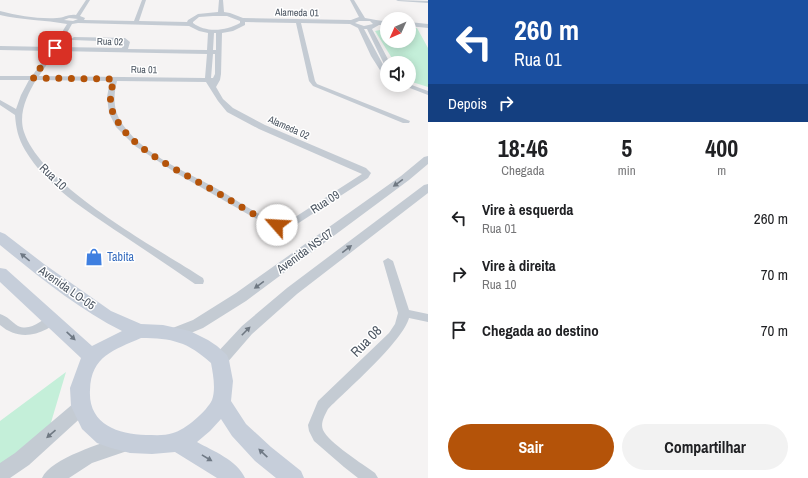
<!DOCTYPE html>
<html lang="pt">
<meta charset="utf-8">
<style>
body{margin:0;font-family:"Archivo Narrow",sans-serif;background:#f2f2f2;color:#202124;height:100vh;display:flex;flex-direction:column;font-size:15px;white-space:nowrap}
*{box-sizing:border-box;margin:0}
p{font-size:13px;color:#757577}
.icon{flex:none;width:22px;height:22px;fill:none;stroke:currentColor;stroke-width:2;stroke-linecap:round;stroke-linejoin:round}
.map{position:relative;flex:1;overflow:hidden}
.side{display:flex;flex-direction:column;background:#fff;width:380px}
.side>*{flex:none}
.banner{background:#1a4fa0;color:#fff;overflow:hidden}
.needle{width:26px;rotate:225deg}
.tools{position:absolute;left:380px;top:12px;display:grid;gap:8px}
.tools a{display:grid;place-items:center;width:36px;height:36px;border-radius:50%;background:#fff;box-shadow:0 2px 10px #0003;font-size:20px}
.pin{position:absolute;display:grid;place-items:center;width:34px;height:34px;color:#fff;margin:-17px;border-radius:8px;box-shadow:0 2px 6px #0006}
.me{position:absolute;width:44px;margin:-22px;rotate:296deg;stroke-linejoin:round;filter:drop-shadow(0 0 3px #0008)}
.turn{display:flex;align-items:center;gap:14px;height:84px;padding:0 20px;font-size:18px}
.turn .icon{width:52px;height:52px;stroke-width:2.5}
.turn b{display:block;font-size:28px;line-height:34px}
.then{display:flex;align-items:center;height:38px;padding:0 20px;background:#0003;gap:8px;font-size:15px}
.eta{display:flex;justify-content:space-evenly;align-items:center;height:68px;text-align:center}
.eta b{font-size:24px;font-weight:700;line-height:28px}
.primary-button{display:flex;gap:8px;margin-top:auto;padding:8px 20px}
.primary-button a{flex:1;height:46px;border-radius:24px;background:#b45309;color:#fff;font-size:16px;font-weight:700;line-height:46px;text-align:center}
.primary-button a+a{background:#f2f2f2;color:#202124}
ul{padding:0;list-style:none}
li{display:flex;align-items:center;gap:12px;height:56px;padding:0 20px}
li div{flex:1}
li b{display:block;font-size:15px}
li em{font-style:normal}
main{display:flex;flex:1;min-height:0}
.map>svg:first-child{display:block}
</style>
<main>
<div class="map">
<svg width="428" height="478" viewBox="0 0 428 478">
<rect width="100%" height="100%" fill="#f5f3f3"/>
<path fill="#c4efd9" d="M384,26h3v15h22v-13h8l11,20v39l-19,-6v-18h-14l-20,-32 5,-1z
M66,372l-19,64 -47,41v-56z"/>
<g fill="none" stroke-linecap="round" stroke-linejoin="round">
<path fill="#c4cbd3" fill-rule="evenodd" d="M86,0h4l-10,16 5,2 -1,2 50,1 8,-21h4l-7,21 48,1 1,-2 10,-6 20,-2 1,-12h4l1,12 6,1 13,5 108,2 8,-3 -9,-17h4l11,18c8,1 14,3 22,3v4h-8l-7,4 18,34h-3v3l-3,-2 -17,-35h-3l23,43v7l-2,-1 -14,-22 -13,-28 -8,-4 -49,-1 14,58 2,3 93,37 -1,2h-6l-90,-37 -4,-5 -13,-58 -51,-1v3l-12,6 -11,2 -1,41 -1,6 -4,7 7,12 10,9 32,17 101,43 5,5 -3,5 -74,48 -20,1 -23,-11 -75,-43 -41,-27 -19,-19 -7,-14 -2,-16 3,-16 -74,-1c-9,15 -18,34 -12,52 18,54 131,115 179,146l1,3 -1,3h-8c-24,-17 -49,-33 -74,-50 -34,-23 -75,-48 -96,-84 -7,-12 -9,-22 -10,-35l-15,-10v-5l16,9 5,-14 8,-15h-29v-4h32l18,-25 -50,-1v-4l53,1 14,-23c-22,-4 -45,-4 -67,-9v-4c19,5 38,8 57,7 7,0 11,-4 19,-3zM213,16h14l13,5v2c-14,8 -34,10 -47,0v-1l6,-5zM69,18l9,1 -5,2 -9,-1zM359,21h11l3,3 -9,2 -9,-3zM78,23l111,3 10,5 9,2 -1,17 -79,-1 2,-7 -5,-4 -51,-1 -3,2 1,1 52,2 -2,6 -63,-1 13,-23zM214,33h2v17h-3zM56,51l151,3 -2,24 -166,-2zM213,54h2v20l-2,4h-2zM117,81l89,1 12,19 9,11 32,17 103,45 -73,47c-4,1 -9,1 -12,0 -19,-5 -37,-19 -54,-29 -33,-19 -77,-35 -100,-67 -10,-14 -10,-28 -6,-44z
M396,0l32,1v2l-30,-2z
M409,22l19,2v4l-19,-2z
M409,84l19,7v4l-26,-10z
M388,258l5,3 16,49 19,4v8l-19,-4c-6,23 -62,72 -81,91 -3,6 -8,14 -5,21 5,12 41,35 52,43l3,5h-20l-14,-11 -30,-26 -5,-10 -1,-6 10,-24 71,-68 6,-9 3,-11 -15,-52z
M0,314c7,2 12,8 18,12 14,6 24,-8 35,-11l4,1 2,3c-3,5 -8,7 -12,10 -17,9 -33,8 -47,-4z"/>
<path fill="#c4cbd3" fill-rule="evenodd" d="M428,156v8l-19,16 -163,121 -43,27 -27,11 -6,-2 -2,-4 2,-4 23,-9 43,-27 165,-117 23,-19z
M428,184v9l-131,101 -45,40 -26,30 -6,2 -6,-2 -2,-4 2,-4 28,-30 45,-38 137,-103z
M80,401l6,2 3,5 -3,5 -57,52 -19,13h-10v-15l15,-10 59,-50z
M123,436l7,2 2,6 -2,6 -38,13 -23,15h-27c9,-20 61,-35 81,-42z"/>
<path fill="#c6ceda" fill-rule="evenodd" d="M0,232l5,2 39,30 67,47 30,13 22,1 27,6 18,9 9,6 10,9 2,5 4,21 -2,20 15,23 25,23 30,24 3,7h-28l-21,-17 -23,-25 -11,-17 -11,12 -13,11c16,9 40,18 48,36h-28l-42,-26 -23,2 -22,-1 -19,-5 -14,-5 -15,-14 -11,-23 -1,-18 11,-30 -81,-76v-14l6,1 86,77 30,-15c-44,-22 -84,-55 -122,-86zM141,338c31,0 47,4 70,25 2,11 5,26 1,37 -5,11 -27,30 -39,33 -8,3 -18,2 -27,2 -29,-1 -58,-11 -56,-45 1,-34 24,-40 51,-52z"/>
</g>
<defs><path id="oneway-solid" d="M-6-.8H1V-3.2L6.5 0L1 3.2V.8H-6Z"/></defs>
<g fill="#6f7882">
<use href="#oneway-solid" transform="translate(398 183) rotate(144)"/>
<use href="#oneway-solid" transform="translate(347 249) rotate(-37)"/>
<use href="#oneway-solid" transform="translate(259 285) rotate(144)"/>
<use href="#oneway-solid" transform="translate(246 331) rotate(-45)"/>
<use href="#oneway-solid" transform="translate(51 434) rotate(139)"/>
</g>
<g fill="#6f7985">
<use href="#oneway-solid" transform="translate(25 257) rotate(-141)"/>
<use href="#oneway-solid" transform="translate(71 336) rotate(43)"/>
<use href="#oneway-solid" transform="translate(263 453) rotate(-137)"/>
<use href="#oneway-solid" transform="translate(207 458) rotate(31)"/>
</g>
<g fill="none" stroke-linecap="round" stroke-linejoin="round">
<path stroke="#b45309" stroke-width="7" stroke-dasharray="0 12.6" d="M55,48l-22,30 81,1c-5,19 -6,29 6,46 17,27 69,51 98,68 19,11 38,24 59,32"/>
</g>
<defs>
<g id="shop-bare" transform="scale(1.38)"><path d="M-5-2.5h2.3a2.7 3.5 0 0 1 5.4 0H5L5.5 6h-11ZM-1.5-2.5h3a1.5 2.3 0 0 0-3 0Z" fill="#3f7fe0" stroke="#fff" stroke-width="2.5" paint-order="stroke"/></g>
</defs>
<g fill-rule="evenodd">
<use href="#shop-bare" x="94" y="257"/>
</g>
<g text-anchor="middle" stroke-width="3" stroke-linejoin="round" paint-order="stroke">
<g font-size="10" fill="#4a5460" stroke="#fff">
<text transform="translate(297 12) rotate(1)" y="4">Alameda 01</text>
<text transform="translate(110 41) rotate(1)" y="4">Rua 02</text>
<text transform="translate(144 69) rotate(1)" y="4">Rua 01</text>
<text transform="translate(289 127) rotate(24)" y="4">Alameda 02</text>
</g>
<g font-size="12" fill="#4a5460" stroke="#fff">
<text transform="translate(53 177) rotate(44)" y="4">Rua 10</text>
<text transform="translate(325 202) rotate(-33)" y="4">Rua 09</text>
<text transform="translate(305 251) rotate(-36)" y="4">Avenida NS-07</text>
<text transform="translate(67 288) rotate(35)" y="4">Avenida LO-05</text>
</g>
<g font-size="12" fill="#366cbe" stroke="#fff" text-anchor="start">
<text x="107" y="261">Tabita</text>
</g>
<g font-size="14" fill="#4a5460" stroke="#fff">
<text transform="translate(366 341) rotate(-45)" y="5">Rua 08</text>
</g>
</g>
</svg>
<div class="tools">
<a><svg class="needle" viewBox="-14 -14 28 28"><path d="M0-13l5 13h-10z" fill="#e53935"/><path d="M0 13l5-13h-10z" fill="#757577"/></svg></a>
<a><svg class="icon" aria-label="sound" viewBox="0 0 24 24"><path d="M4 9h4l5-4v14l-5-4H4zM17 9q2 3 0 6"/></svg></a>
</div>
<div class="pin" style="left:55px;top:48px;background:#d93025"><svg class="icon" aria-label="arrive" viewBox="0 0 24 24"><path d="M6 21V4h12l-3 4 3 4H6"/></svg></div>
<svg class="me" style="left:277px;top:225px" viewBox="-20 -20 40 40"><circle r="19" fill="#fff"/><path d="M0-13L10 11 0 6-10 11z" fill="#b45309"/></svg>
</div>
<section class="side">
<div class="banner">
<div class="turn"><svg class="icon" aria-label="left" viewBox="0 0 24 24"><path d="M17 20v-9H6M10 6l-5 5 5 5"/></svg><div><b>260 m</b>Rua 01</div></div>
<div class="then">Depois<svg class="icon" aria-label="right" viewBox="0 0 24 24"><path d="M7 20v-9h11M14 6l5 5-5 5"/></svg></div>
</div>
<div class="eta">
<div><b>18:46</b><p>Chegada</p></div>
<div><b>5</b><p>min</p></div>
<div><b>400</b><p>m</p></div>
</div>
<ul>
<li><svg class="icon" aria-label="left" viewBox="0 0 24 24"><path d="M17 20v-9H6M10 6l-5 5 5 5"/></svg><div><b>Vire à esquerda</b><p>Rua 01</p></div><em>260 m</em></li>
<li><svg class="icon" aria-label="right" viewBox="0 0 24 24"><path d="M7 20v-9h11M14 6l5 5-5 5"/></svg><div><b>Vire à direita</b><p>Rua 10</p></div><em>70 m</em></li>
<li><svg class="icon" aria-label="arrive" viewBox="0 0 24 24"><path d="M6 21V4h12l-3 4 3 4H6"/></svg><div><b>Chegada ao destino</b></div><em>70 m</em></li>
</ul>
<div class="primary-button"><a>Sair</a><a>Compartilhar</a></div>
</section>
</main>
